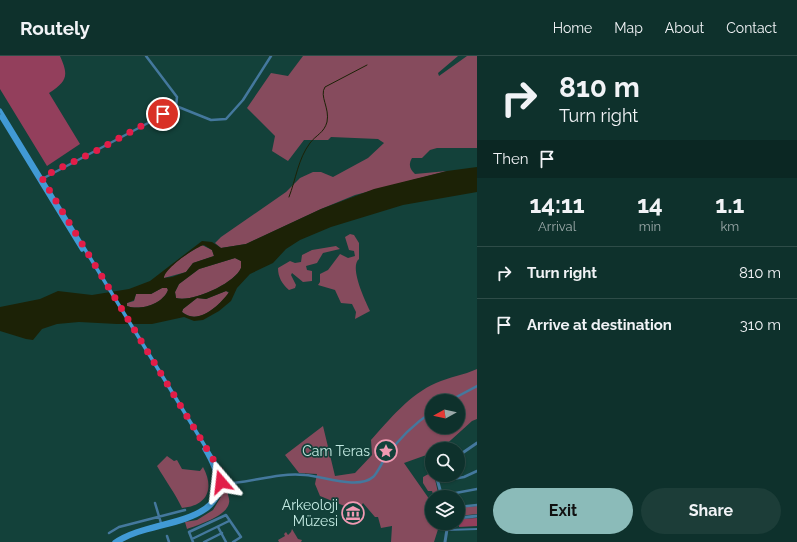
<!DOCTYPE html>
<meta charset="utf-8">
<style>
body{margin:0;font-family:Raleway,sans-serif;background:#1c3d38;color:#f1f3f6;height:100vh;display:flex;flex-direction:column;font-size:15px;white-space:nowrap}
*{box-sizing:border-box;margin:0}
p{font-size:13px;color:#9ba9a9}
.icon{flex:none;width:22px;height:22px;fill:none;stroke:currentColor;stroke-width:2;stroke-linecap:round;stroke-linejoin:round}
.map{position:relative;flex:1;overflow:hidden}
.details{display:flex;flex-direction:column;background:#0e312c;width:320px}
.details>*{flex:none}
.banner{background:#0e312c;color:#f1f3f6;overflow:hidden}
.needle{width:26px;rotate:262deg}
.fabs{position:absolute;left:425px;top:338px;display:grid;gap:8px}
.fabs a{display:grid;place-items:center;width:40px;height:40px;border-radius:50%;background:#0e312c;box-shadow:0 1px 3px #0004,0 0 0 1px #2e4c48;font-size:20px}
.pin{position:absolute;display:grid;place-items:center;width:34px;height:34px;color:#fff;margin:-17px;border:2px solid #fff;border-radius:50%;box-shadow:0 1px 4px #0007}
.me{position:absolute;width:44px;margin:-22px;rotate:343deg;stroke-linejoin:round;filter:drop-shadow(0 0 3px #0008)}
.turn{display:flex;align-items:center;gap:14px;height:84px;padding:0 16px;font-size:18px}
.turn .icon{width:52px;height:52px;stroke-width:2.5}
.turn b{display:block;font-size:28px;line-height:34px}
.then{display:flex;align-items:center;height:38px;padding:0 16px;background:#0003;gap:8px;font-size:15px}
.eta{display:flex;justify-content:space-evenly;align-items:center;height:68px;text-align:center}
.eta b{font-size:24px;font-weight:700;line-height:28px}
.primary-button{display:flex;gap:8px;margin-top:auto;padding:8px 16px}
.primary-button a{flex:1;height:46px;border-radius:24px;background:#8bbbb9;color:#111;font-size:16px;font-weight:700;line-height:46px;text-align:center}
.primary-button a+a{background:#1c3d38;color:#f1f3f6}
ul{padding:0;list-style:none}
li{display:flex;align-items:center;gap:12px;height:52px;padding:0 16px;border-top:1px solid #2e4c48}
li div{flex:1}
li b{display:block;font-size:15px}
li em{font-style:normal}
header{display:flex;align-items:center;gap:24px;box-sizing:border-box;height:56px;padding:0 20px;background:#0e312c;border-bottom:1px solid #2e4c48}
header strong{font-size:19px}
nav{display:flex;gap:22px;margin-inline-start:auto;font-size:14px}
main{display:flex;flex:1;min-height:0}
.map>svg:first-child{display:block}
</style>
<header>
<strong>Routely</strong>
<nav><a>Home</a><a>Map</a><a>About</a><a>Contact</a></nav>
</header>
<main>
<div class="map">
<svg width="477" height="486" viewBox="0 0 477 486">
<rect width="100%" height="100%" fill="#13413a"/>
<path fill="#864b5d" fill-rule="evenodd" d="M303,0h155l-20,17 1,3 28,-20h10v92h-40l-7,2 -8,8h-10c-4,7 -2,11 3,16l32,-3 -92,24 -34,14 -75,35 -25,4 -6,-5 6,-6 65,-45 14,-14 13,-6h8l12,5 35,-19 16,-15 -6,-4 -47,-2 -3,3h-24l-16,21 -16,-10 3,-15 -28,-28 24,-35 17,3z
M350,178l4,1 5,8v16c-10,8 6,41 11,52l-15,8 1,-7 -4,-8 -11,-1 -6,-13 -17,-5 2,-3v-8l8,-4 12,-16 8,4 7,-2 -1,-5 -5,-1 -4,-13z
M202,189l10,5 2,6 -21,7 -7,9 -22,6c-1,-10 29,-28 38,-33z
M336,190l4,3 -17,4 -6,10 -11,3 1,4 5,1v10l-9,1 -11,-9 -1,2 5,10 -1,3 -6,2c-7,-6 -11,-13 -11,-22l12,-7 5,2 6,-1 1,-7 10,-5z
M235,202l6,3v7c-6,15 -49,35 -65,30l-1,-6 4,-8 20,-15z
M162,232h5l1,2c-5,14 -28,21 -41,16v-3l7,-2 2,-7h15z
M226,235l3,2c-10,12 -30,33 -47,19l1,-3 14,-11 9,1z
M477,313v50l-5,2 -31,28h-9v4l-28,10 28,40v20h8l-6,19h-43l1,-16 -11,2 -3,-11h-3l-12,-14 -2,3 -14,1 -27,-11 -5,-12 2,-10 -18,-1 -14,-18 38,-29 12,50 20,-3 17,-18 -1,-15c18,-20 39,-46 65,-57 13,-6 28,-8 41,-14zM432,345h26v26h-26z
M167,400l7,5 3,-1 5,9 18,2 3,-4c12,22 4,39 -21,41 -7,-15 -17,-28 -25,-42z
M432,416v3h2l5,22h-5l-2,-6h-4l-5,-8v-6z
M225,434l2,1c1,4 3,9 2,12 -2,13 -31,22 -42,26l-2,-7 12,-2 16,-10z
M477,450v8l-19,2v-8z
M292,473l6,10 4,1 -1,2h-22l-1,-2 7,-4 -1,-2 2,-2 2,3 3,-3z"/>
<path fill="#933f5c" d="M0,0h60c9,20 7,25 -11,37l31,51 -33,22 -47,-77z
M477,462v8l-18,1v-8z"/>
<path fill="#1c2206" fill-rule="evenodd" d="M477,111v25l-74,13 -72,22 -31,13 -14,9 -13,14 -23,11 -13,14 -6,13 -12,10 -16,9 -9,1 -10,-4 -32,7h-35l-38,-2 -22,2 -15,5 -9,11 -7,-1 -26,-8v-24l40,-8 18,-8 34,4 37,-6 21,-8 52,-40 10,1 9,6 25,-4 75,-35 53,-20 73,-18zM204,189l8,5 2,6 -21,7 -7,9 -14,5 -8,1c0,-9 31,-31 40,-33zM235,202l6,3v7c-6,15 -49,35 -65,30l-1,-6 4,-8 20,-15zM162,232h5l1,2c-5,14 -28,21 -41,16v-3l7,-3 2,-6h15zM226,235l3,1c-9,13 -31,34 -47,20l1,-3 14,-11 9,1z"/>
<g fill="none" stroke-linecap="round" stroke-linejoin="round">
<path stroke="#1c2206" stroke-width="1" d="M289,141c7,-18 9,-38 21,-54 6,-8 14,-10 17,-21 3,-14 -8,-26 -2,-35l42,-22"/>
<path stroke="#44789d" stroke-width="2" d="M447,474l30,-1"/>
<path stroke="#44789d" stroke-width="2.5" d="M176,50l35,14 15,-1 17,-19 28,-44
M42,123l108,-57 26,-16 1,-9 -31,-41
M449,345l28,-15
M442,425l22,-4 13,-6
M220,428c29,0 55,-12 85,-9 18,1 53,15 68,2 4,-3 9,-15 13,-20 12,-17 29,-34 46,-45
M445,439l32,-6
M155,447l6,20
M458,451l19,-2
M218,471l8,15
M109,477l10,-6 66,-17
M167,480l2,6
M192,483l37,-18
M193,486l-4,-10 37,-17 15,22 -8,5
M204,486l18,-9"/>
<path stroke="#44789d" stroke-width="3" d="M458,400l19,-13
M436,419l6,22
M458,462l19,-2
M445,486l3,-19"/>
<path stroke="#419ad5" stroke-width="3.5" d="M0,54l219,359c15,59 -67,51 -100,73
M0,60l82,134
M114,486c41,-29 138,-14 90,-93"/>
</g>
<g fill="none" stroke-linecap="round" stroke-linejoin="round">
<path stroke="#e11d48" stroke-width="7" stroke-dasharray="0 12.6" d="M163,58l-69,38 -40,19 -12,7 177,291 2,13"/>
</g>
<defs>
<g id="sight-ring" transform="scale(1.15)"><circle r="9.5" fill="#13413a" stroke="#f19ab3" stroke-width="1.5"/><path d="M0-6L1.8-2.2L6-1.7L2.9 1.2L3.7 5.4L0 3.3L-3.7 5.4L-2.9 1.2L-6-1.7L-1.8-2.2Z" fill="#f19ab3"/></g>
<g id="museum-ring" transform="scale(1.15)"><circle r="9.5" fill="#13413a" stroke="#f19ab3" stroke-width="1.5"/><path d="M0-6L6-3V-2H-6V-3ZM-5-1h2V3h-2ZM-1-1h2V3h-2ZM3-1h2V3H3ZM-6 4H6V6H-6Z" fill="#f19ab3"/></g>
</defs>
<g fill-rule="evenodd">
<use href="#sight-ring" x="386" y="395"/>
<use href="#museum-ring" x="353" y="457"/>
</g>
<g text-anchor="middle" stroke-width="3.5" stroke-linejoin="round" paint-order="stroke">
<g font-size="14" fill="#c3eae2" stroke="#13413a" text-anchor="end">
<text x="370" y="400">Cam Teras</text>
<text x="338" y="454">Arkeoloji<tspan x="338" dy="16">Müzesi</tspan></text>
</g>
</g>
</svg>
<div class="fabs">
<a><svg class="needle" viewBox="-14 -14 28 28"><path d="M0-13l5 13h-10z" fill="#e53935"/><path d="M0 13l5-13h-10z" fill="#9ba9a9"/></svg></a>
<a><svg class="icon" aria-label="search" viewBox="0 0 24 24"><circle cx="10" cy="10" r="6"/><path d="M15 15l6 6"/></svg></a>
<a><svg class="icon" aria-label="layers" viewBox="0 0 24 24"><path d="M12 4l9 5-9 5-9-5zM3 14l9 5 9-5"/></svg></a>
</div>
<div class="pin" style="left:163px;top:58px;background:#d93025"><svg class="icon" aria-label="arrive" viewBox="0 0 24 24"><path d="M6 21V4h12l-3 4 3 4H6"/></svg></div>
<svg class="me" style="left:221px;top:426px" viewBox="-20 -20 40 40"><path d="M0-17L14 15 0 8-14 15z" fill="#e11d48" stroke="#fff" stroke-width="4"/></svg>
</div>
<section class="details">
<div class="banner">
<div class="turn"><svg class="icon" aria-label="right" viewBox="0 0 24 24"><path d="M7 20v-9h11M14 6l5 5-5 5"/></svg><div><b>810 m</b>Turn right</div></div>
<div class="then">Then<svg class="icon" aria-label="arrive" viewBox="0 0 24 24"><path d="M6 21V4h12l-3 4 3 4H6"/></svg></div>
</div>
<div class="eta">
<div><b>14:11</b><p>Arrival</p></div>
<div><b>14</b><p>min</p></div>
<div><b>1.1</b><p>km</p></div>
</div>
<ul>
<li><svg class="icon" aria-label="right" viewBox="0 0 24 24"><path d="M7 20v-9h11M14 6l5 5-5 5"/></svg><div><b>Turn right</b></div><em>810 m</em></li>
<li><svg class="icon" aria-label="arrive" viewBox="0 0 24 24"><path d="M6 21V4h12l-3 4 3 4H6"/></svg><div><b>Arrive at destination</b></div><em>310 m</em></li>
</ul>
<div class="primary-button"><a>Exit</a><a>Share</a></div>
</section>
</main>
